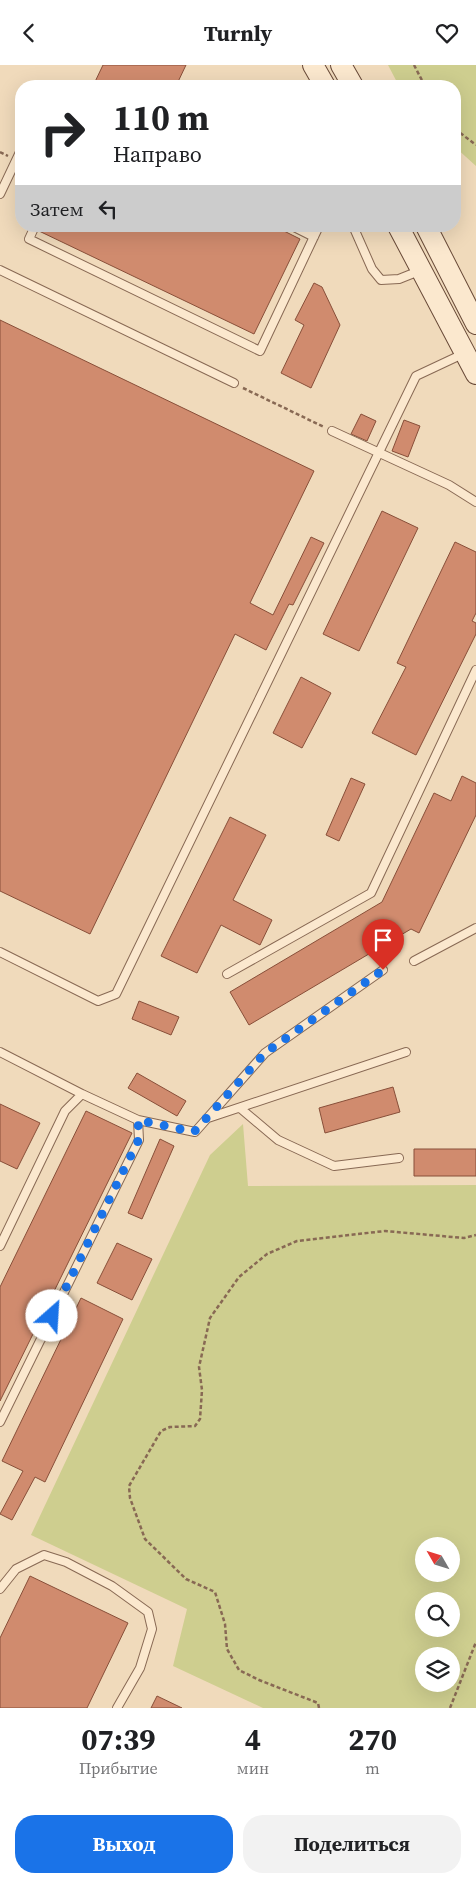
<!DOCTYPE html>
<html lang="ru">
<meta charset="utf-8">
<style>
body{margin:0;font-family:"Source Serif 4",serif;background:#f2f2f2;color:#202124;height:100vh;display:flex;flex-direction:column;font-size:19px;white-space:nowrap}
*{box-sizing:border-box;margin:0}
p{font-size:16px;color:#757577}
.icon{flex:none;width:28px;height:28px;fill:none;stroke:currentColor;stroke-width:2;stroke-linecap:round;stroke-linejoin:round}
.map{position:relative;height:1643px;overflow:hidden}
.drawer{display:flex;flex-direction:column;background:#fff;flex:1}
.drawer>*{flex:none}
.banner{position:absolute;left:15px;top:15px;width:446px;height:152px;border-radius:20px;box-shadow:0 5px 20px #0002;background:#fff;color:#202124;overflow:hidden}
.needle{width:32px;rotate:309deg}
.controls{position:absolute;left:415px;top:1472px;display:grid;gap:10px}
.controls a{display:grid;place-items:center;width:45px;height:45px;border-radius:50%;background:#fff;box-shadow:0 5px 20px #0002;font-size:25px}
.pin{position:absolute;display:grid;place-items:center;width:42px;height:42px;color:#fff;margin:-51px -21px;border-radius:50% 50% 50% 0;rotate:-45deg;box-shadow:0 0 5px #0007}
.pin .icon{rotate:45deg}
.me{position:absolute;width:55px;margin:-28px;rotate:26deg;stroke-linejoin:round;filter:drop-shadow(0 0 4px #0008)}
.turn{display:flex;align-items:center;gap:18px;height:105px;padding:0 15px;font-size:22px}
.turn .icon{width:65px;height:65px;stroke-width:2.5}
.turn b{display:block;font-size:35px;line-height:42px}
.then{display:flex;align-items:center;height:48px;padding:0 15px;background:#0003;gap:10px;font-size:19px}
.eta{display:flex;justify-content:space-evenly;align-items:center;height:85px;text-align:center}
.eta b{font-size:30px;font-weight:700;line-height:35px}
.action{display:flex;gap:10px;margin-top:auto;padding:10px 15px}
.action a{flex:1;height:58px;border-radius:20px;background:#1a73e8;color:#fff;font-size:20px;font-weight:700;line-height:58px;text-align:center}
.action a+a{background:#f2f2f2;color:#202124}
header{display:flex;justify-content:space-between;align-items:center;height:65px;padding:0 15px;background:#fff;font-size:22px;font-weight:700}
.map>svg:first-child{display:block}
</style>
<header><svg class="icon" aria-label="back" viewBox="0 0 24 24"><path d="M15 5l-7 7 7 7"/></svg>Turnly<svg class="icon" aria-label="heart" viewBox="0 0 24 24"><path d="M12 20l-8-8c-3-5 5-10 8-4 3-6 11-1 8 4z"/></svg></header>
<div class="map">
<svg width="476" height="1643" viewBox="0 0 476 1643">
<rect width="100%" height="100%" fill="#f0dabb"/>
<path fill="#cece8f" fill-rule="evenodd" d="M388,0h88v101l-21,-19v-61h-56z
M243,1059l5,62 228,-1v523h-213l-90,-42 14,-57 -156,-74 179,-380zM424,1481h27v28h-27zM424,1536h27v28h-27zM424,1591h27v28h-27z"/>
<path fill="#d08b6e" stroke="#884f39" d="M103,0h83l-10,21h-83z
M41,161h233l26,13 -46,95 -215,-103z
M314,218l8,4 18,38 -29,63 -30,-15 23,-48 -9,-5z
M0,255l314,151 -64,132 23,12 38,-78 13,6 -31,62 -4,-1 -23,46 -31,-16 -145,300 -90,-43z
M361,349l15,7 -9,20 -16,-7z
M404,355l16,6 -12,31 -16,-6z
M382,446l36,17 -59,123 -36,-17z
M455,477l21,10v61l-4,8 4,2v11l-60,121 -44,-22 34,-66 -9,-4z
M301,612l30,16 -29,55 -29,-15z
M462,711l14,7v32l-57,118 -8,-4 -162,96 -19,-33 152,-90 52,-109 17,8z
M351,713l14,6 -26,57 -13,-6z
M230,752l36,18 -33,65 39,20 -12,25 -39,-20 -24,48 -36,-17z
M139,936l40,16 -8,18 -39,-16z
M137,1008l49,28 -9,15 -49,-28z
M393,1022l7,25 -75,21 -6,-25z
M0,1039l40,19 -23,46 -17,-8z
M86,1046l46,22 -132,268v-114z
M160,1074l14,7 -32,73 -14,-6z
M414,1084h62v27h-62z
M117,1178l35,16 -20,41 -35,-17z
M81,1233l42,21 -78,163 -10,-5 -23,43 -12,-6 23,-43 -21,-10z
M30,1511l98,47 -41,85h-87v-70z
M157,1631l25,12h-31z"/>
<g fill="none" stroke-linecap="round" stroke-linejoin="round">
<g stroke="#886954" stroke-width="10">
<path id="service" d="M0,129l21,-44
M35,161l-6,13 231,112 59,-125
M292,161l22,11
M353,161l19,43 9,11 18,-1 20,-8
M0,205l234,113
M332,366l117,54 27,17
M0,887l98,49 18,-7 300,-618 49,-23
M414,896l62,-33
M227,909l144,-81 105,-223
M0,987l82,42
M240,1043l38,32 56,26 65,-8
M208,1053l198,-66
M138,1055l57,12 70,-79 118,-83
M0,1181l65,-135 17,-17 56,26 1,20 -139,282
M0,1524l16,-20 28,-14 22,7 46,24 36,26 4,17 -12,39 -23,40"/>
</g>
<g stroke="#694a38" stroke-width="22">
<path id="secondary" d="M313,0l12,21
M341,0l12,21
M398,161l78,148
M426,161l50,98"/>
</g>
<path stroke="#886954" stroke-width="2.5" stroke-dasharray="4 2.5" stroke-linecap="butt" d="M414,0l11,21
M455,64l21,16
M0,87l8,4
M243,323l81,39
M319,1643l-1,-5 -59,-23 -20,-10 -12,-21 -2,-25 -10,-32 -29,-13 -41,-40 -15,-41 -1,-12 32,-55 9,-4 25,-1 5,-7 2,-29 -3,-23 11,-49 29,-41 28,-23 30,-13 88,-10 79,7 12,-3
M450,1643l26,-66"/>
<use href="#service" stroke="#fbe8ce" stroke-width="8"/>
<use href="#secondary" stroke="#fbe8ce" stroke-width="20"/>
</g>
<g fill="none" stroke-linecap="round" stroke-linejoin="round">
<path stroke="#1a73e8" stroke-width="9" stroke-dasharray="0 16.2" d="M52,1251l87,-177 -1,-19 56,12 71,-79 118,-83"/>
</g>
</svg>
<div class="controls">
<a><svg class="needle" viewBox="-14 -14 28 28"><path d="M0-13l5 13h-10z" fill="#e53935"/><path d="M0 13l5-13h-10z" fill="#757577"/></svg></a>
<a><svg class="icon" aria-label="search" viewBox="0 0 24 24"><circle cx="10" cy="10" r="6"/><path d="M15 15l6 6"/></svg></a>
<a><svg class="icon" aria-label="layers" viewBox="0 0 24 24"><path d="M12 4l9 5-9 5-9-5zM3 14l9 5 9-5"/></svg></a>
</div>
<div class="pin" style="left:383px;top:905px;background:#d93025"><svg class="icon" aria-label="arrive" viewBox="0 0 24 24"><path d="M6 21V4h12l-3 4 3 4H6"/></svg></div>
<svg class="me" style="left:52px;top:1251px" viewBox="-20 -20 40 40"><circle r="19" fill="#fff"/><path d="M0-13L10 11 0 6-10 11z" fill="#1a73e8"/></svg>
<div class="banner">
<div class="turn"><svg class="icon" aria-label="right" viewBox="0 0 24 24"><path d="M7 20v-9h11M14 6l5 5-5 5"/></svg><div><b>110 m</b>Направо</div></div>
<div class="then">Затем<svg class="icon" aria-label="left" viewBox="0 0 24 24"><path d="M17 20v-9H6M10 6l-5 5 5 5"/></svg></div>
</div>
</div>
<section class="drawer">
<div class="eta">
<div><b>07:39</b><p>Прибытие</p></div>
<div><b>4</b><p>мин</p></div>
<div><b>270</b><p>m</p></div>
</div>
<div class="action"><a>Выход</a><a>Поделиться</a></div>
</section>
